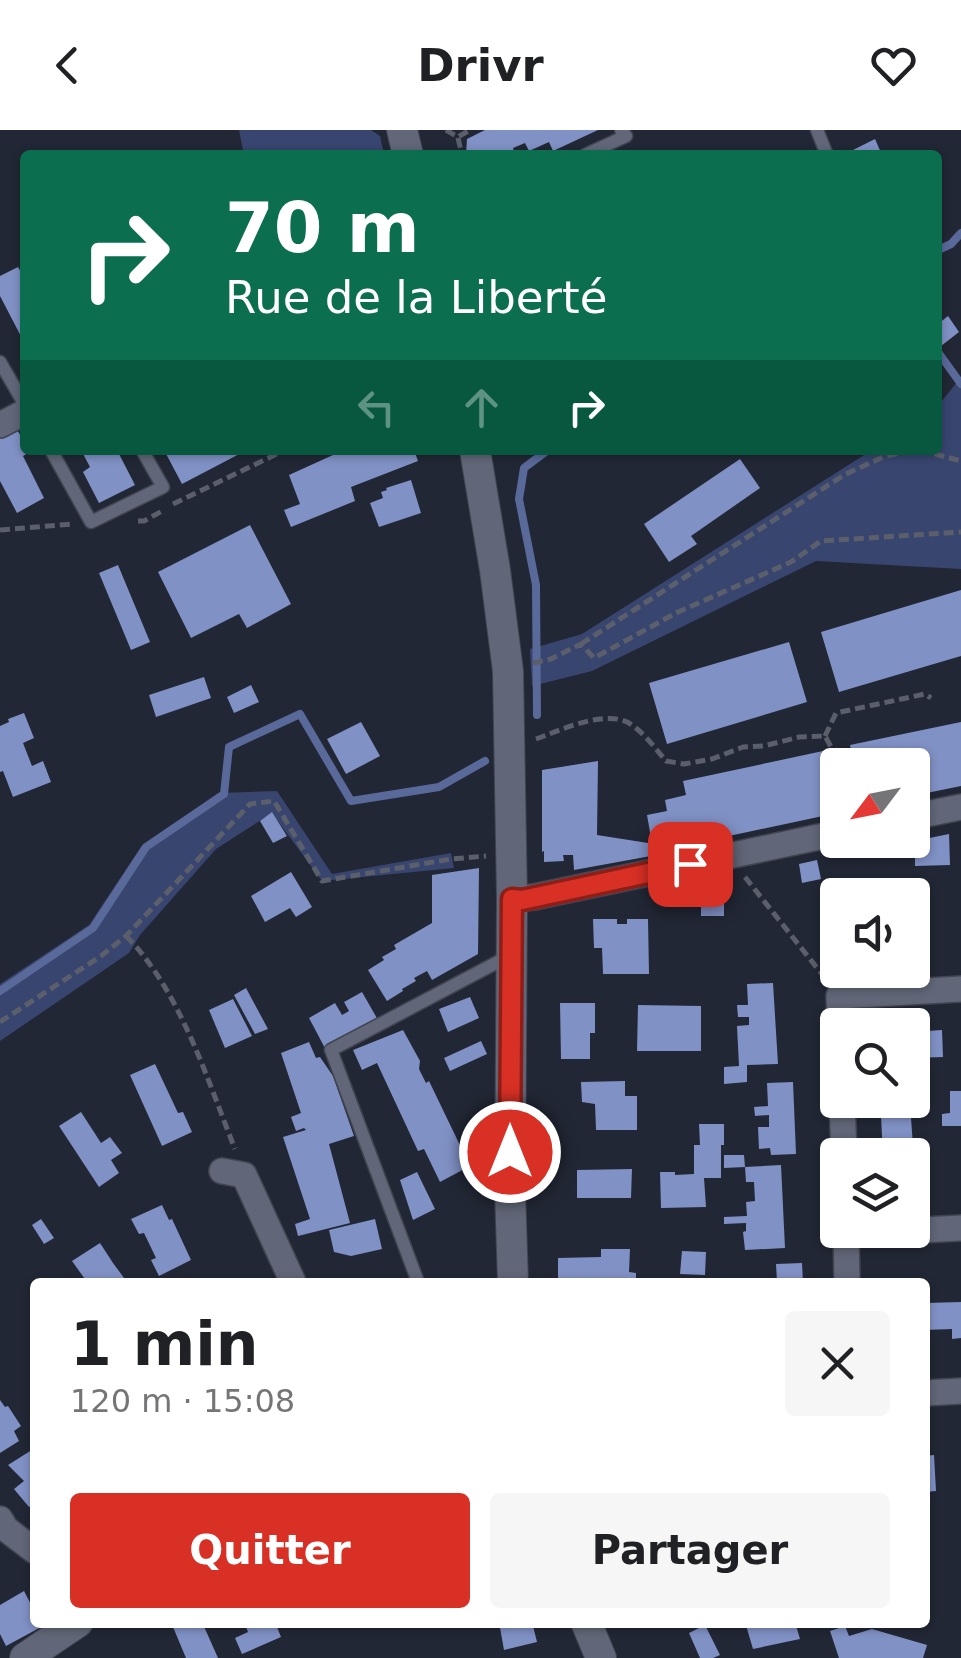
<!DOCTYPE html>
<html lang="fr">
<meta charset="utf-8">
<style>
body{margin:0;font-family:"DejaVu Sans",sans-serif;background:#f6f6f6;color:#202124;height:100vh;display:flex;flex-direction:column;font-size:38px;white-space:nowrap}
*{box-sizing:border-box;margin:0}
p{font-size:32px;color:#757577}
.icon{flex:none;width:55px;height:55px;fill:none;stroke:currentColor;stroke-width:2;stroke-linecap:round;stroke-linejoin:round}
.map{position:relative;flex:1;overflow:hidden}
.sheet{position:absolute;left:30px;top:1148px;width:900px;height:350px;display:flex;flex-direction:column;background:#fff;border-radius:10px;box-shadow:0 2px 8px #0004}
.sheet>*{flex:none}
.hud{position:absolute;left:20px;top:20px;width:922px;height:305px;border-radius:10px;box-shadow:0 2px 8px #0004;background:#0b6e4f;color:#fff;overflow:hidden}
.needle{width:65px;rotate:238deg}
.tools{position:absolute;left:820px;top:618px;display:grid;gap:20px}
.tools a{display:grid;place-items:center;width:110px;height:110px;border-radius:10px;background:#fff;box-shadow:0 2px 8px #0004;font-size:50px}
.pin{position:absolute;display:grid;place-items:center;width:85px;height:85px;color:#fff;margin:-42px;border-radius:20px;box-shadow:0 5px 15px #0006}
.me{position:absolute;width:110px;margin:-55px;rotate:0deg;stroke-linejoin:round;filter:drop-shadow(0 0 8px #0008)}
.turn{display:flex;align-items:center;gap:35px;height:210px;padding:0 40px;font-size:45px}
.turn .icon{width:130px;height:130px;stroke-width:2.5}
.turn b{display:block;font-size:70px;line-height:85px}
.lanes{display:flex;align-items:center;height:95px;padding:0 40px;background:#0003;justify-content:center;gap:50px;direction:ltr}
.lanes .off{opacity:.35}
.round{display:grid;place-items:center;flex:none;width:105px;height:105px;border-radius:10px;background:#f6f6f6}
.head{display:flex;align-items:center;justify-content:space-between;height:170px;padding:0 40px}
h1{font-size:60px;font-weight:700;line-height:75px}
.action{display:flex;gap:20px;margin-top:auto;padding:20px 40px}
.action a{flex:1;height:115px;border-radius:10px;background:#d93025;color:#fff;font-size:40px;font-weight:700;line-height:115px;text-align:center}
.action a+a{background:#f6f6f6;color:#202124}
header{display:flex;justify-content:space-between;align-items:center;height:130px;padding:0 40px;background:#fff;font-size:45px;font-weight:700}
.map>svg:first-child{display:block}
</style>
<header><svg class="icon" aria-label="back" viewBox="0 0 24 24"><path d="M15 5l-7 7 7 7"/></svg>Drivr<svg class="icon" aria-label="heart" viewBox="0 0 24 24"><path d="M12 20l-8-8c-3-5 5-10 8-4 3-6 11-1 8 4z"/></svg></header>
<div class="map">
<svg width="961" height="1528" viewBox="0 0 961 1528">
<rect width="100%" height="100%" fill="#222735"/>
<path fill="#38456f" d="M239,0h132l9,6 4,19h-140z
M961,247v192l-145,-8 -224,110 -60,15 -2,-37 52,-15 290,-184h66v-44z
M277,661l55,83 119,-21 3,15 -132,13 -50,-68 -56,36 -76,86 -11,18 -129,88v-57l89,-59 52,-78 78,-54z"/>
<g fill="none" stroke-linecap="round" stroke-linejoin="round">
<path stroke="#59699a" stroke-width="8" d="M938,120l13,-6 10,-11
M938,222l23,32
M537,585l-1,-130 -17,-86 5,-31 24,-18
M0,861l93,-63 53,-81 78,-53 5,-47 71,-33 51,87 88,-14 46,-26"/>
</g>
<path fill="#8091c5" d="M485,0h113l-45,21 -4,-9 -20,9 -4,-8 -12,5 2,7h-49l1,-16z
M875,9l7,16h-39z
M18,137l7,12v65l-25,-48v-20z
M948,186l11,16 -18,14 -3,-4v-18z
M13,292l12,22v6h8l-10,6 21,42 -27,15 -17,-32v-52z
M81,320h36l18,35 -36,18 -16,-31 7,-5z
M164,320h83l-65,34z
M344,320h70l4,11 -67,26 4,14 -64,26 -7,-17 16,-6 -11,-29z
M740,329l20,29 -69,48 6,8 -28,18 -25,-38z
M411,350l10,33 -42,14 -9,-24 13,-5 -2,-6 6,-2 -1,-2z
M250,395l41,79 -44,24 -8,-14 -48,24 -33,-66z
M118,435l32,77 -19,8 -32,-77z
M961,460v66l-122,36 -18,-60z
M789,512l18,60 -140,42 -18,-61z
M204,547l7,21 -55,19 -7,-22z
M251,555l8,17 -25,11 -7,-16z
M24,583l10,25 -11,5 9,23 11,-5 8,21 -38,15 -10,-26 -3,1v-46l9,-4 -1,-3z
M361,592l19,34 -34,18 -19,-35z
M961,592v64l-49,10v-31h-58l-4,-20z
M823,621l14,62 -141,30 -21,4 1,4 -22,4 -7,-40 20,-4 -2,-11 21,-5 -3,-14z
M598,631l-1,74 51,8 3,13 -77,14 -1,-15h-10l1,6 -20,1v-11l-2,1v-82z
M272,682l15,24 -14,7 -13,-22z
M949,704l1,31 -35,1v-25z
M817,730l4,19 -19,4 -3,-19z
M479,738l-1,86 -46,26 -5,-9 -13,7 2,3 -14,8 1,2 -16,10 -19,-31 16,-10 -2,-3 14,-8 -2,-4 38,-22v-48z
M291,742l21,35 -16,10 -6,-9 -25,14 -14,-26z
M724,749v37h-23v-32z
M593,789h24v5h10v-5h21l1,55h-46l-1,-26h-8z
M773,853l5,81 -31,1v17l-23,2v-17l15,-1 -2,-40 12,-1v-8h-11l-1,-12h11l-1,-21z
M246,858l22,41 -13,5 -21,-39z
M362,862l16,28 -51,32 -18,-34 26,-15 7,12 7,-4 -5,-9z
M470,867l9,21 -31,14 -9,-23z
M233,869l19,37 -27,12 -16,-38z
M560,873h35v30h-5v26h-29z
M638,875l63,1v45h-64z
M403,900l17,31 -1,8 7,14 3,-2 41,85 -30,16 -16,-33 -6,2 -41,-88 -15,7 -9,-20z
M942,900l1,27 -31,1v-26z
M481,911l6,13 -37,17 -6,-13z
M309,912l7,16 4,-1 13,19 21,60 -25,8 21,79 -52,13 -3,-12 15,-5 -27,-82 23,-7 -2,-2 -8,3 -5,-14 10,-4 -20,-60z
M155,934l23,49 5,-1 9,20 -30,14 -32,-71z
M625,951v15h12v34h-41l-1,-26 -13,-2 -1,-20z
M793,952l3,72 -25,1 -1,-7 -11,1 -1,-22h11v-12l-14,1 -1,-9 14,-1 -1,-23z
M950,961h11v35h-19v-12l8,-1z
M910,974l3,42h10l2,44 -13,2v-37h-29l-2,-39 -1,-11z
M81,982l20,31 9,-6 12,16 -11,7 8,13 -20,14 -40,-61z
M699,994h25v21h-3v33h-17l2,29 -45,1 -1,-36h15v3l19,-1v-29h6z
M724,1025h20l1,12 36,-2 4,83 -40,2 -2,-18 3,-1v-8l-22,1v-7l23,-1 -1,-14 9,-1 -1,-19h-8l-1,-15 -21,1z
M632,1039l-1,29h-54v-28z
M417,1042l18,37 -22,11 -13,-40z
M162,1075l7,15 3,-1 19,41 -32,16 -8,-16 5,-2 -12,-25 -5,1 -8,-15z
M41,1089l13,19 -10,6 -12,-19z
M375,1089l7,30 -31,7 -17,-4 -5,-22z
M100,1113l13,20 14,19h-40l-15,-21z
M601,1119h29l-1,23 7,1v9h-78v-24l43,-1z
M682,1121l24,1 -1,23 -25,-1z
M802,1133l1,19h-26l-1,-18z
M961,1172v36l-9,1v-10l-27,1v-27z
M0,1270l5,7 3,-1 13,20 -7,5 5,10 -19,12z
M35,1318v55l-6,4 -15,-18 10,-8 -16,-16z
M934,1325l2,36 -11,1v-36z
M24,1461l11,21v10h6l2,4 -37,20 -6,-12v-29z
M183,1492h19l16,36h-32l-13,-31z
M244,1492h31l6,15 -39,17 -7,-16 13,-6z
M499,1492h33l5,20 -33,8z
M745,1492h50l5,17 -47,10z
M705,1495l15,30 -7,3h-13l-11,-25z
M845,1496l4,10 23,-7 55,16 -4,13h-84l-9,-27z"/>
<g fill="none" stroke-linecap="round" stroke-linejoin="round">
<g stroke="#414451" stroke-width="15">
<path id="lane" d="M817,0l10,25
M585,25l41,-19 -5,-6
M0,232l25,43
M51,320l40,72 72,-35 -21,-37
M418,1152l-87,-232 180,-95"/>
</g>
<g stroke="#414451" stroke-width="28">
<path id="street" d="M0,295l25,-13
M912,687l49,-10
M512,769l22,-2 304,-64
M840,895l-1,-29 122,-7
M842,970l2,55
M222,1041l22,4 49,107
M846,1100l1,52
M846,1104l115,-6
M925,1263l36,-2
M0,1389l6,10 29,22"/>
</g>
<g stroke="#414451" stroke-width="32">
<path id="secondary" d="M402,0l6,25
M475,320l20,120 13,101 4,228 -2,292 3,91
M586,1492l15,36
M25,1528l53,-36"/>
</g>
<path stroke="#5b5f6c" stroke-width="5" stroke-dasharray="10 5" stroke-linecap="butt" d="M446,0l12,7 12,-7
M458,8l4,17
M920,320l41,11
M173,374l112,-54
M138,391h6l20,-11
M0,400l72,-6
M581,514l263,-169 39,-18 28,-7
M533,533l18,-4 30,-15 13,14 82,-45 115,-51 30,-21 140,-9
M825,606l11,-23 89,-19 6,4
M536,609c23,-8 66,-29 91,-17 15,8 28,26 39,39l18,3 28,-5 31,-12 21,-1 35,-9 26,-1 16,29
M745,747l80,101
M126,806c54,54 81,143 109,213
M0,892l101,-66 25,-20 124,-132 24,-3 48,80 129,-22 35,-3"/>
<use href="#lane" stroke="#616778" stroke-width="12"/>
<use href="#street" stroke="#616778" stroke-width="25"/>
<use href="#secondary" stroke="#616778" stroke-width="30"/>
</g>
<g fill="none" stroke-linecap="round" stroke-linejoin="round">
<g stroke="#8d1f18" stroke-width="25">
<path id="route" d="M510,1022l2,-253 10,1 168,-36"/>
</g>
<use href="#route" stroke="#d93025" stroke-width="18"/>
</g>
</svg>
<div class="tools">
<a><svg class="needle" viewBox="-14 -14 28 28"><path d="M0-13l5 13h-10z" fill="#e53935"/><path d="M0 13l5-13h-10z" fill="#757577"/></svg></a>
<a><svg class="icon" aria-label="sound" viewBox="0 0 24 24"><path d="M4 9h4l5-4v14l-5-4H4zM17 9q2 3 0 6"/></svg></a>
<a><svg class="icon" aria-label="search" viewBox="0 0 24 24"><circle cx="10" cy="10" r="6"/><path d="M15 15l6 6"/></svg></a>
<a><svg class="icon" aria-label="layers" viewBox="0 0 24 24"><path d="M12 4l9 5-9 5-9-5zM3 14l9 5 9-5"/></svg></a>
</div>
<div class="pin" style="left:690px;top:734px;background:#d93025"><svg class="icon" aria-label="arrive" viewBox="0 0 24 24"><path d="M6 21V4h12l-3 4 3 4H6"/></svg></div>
<svg class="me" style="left:510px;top:1022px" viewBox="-20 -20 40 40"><circle r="17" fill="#d93025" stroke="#fff" stroke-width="3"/><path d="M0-11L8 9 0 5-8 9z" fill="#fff"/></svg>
<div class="hud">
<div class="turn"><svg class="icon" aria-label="right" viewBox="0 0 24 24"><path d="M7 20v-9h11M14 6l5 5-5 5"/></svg><div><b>70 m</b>Rue de la Liberté</div></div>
<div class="lanes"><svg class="icon off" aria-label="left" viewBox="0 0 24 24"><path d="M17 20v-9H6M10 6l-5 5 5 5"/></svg><svg class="icon off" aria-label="ahead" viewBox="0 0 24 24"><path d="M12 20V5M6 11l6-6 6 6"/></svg><svg class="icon" aria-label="right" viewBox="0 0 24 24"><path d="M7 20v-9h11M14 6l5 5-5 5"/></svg></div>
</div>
<section class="sheet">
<div class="head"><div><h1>1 min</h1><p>120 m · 15:08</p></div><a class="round"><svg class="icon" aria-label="close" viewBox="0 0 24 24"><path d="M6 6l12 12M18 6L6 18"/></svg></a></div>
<div class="action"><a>Quitter</a><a>Partager</a></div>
</section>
</div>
